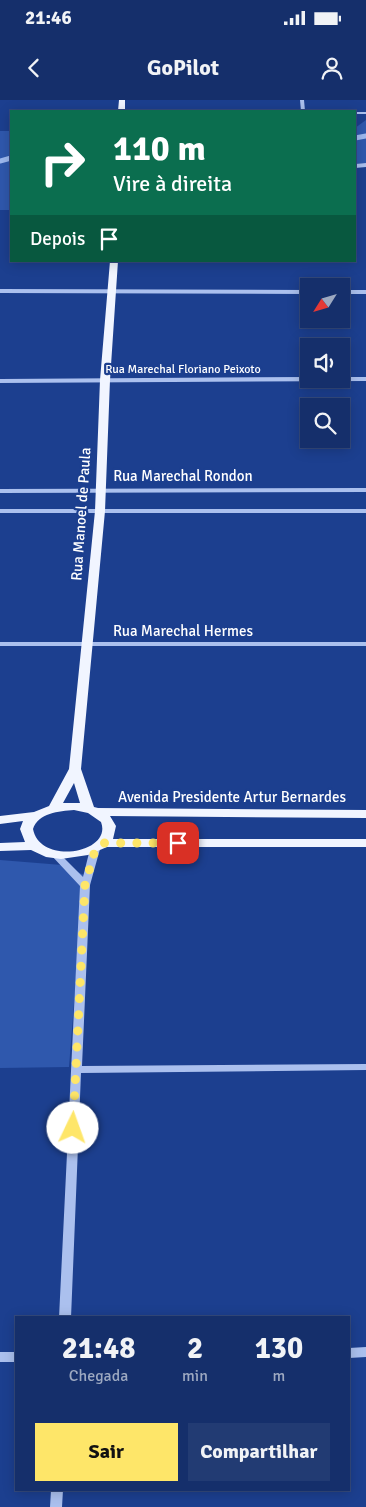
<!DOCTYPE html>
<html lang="pt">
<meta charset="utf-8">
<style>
body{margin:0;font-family:Signika,sans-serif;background:#223b73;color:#f1f3f6;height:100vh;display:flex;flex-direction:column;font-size:19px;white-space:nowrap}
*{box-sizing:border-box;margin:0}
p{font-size:16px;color:#9da9c1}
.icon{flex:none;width:28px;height:28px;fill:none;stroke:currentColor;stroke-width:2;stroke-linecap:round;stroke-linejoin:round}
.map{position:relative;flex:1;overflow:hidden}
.panel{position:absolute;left:15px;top:1216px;width:335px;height:175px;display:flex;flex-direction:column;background:#152f6b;border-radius:0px;box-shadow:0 2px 12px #0003,0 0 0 1px #344a7e}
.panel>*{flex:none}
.hud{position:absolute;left:10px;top:10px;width:346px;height:152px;border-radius:0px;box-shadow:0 2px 12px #0003,0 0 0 1px #344a7e;background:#0b6e4f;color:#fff;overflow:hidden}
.needle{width:32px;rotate:233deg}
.buttons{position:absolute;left:300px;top:178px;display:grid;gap:10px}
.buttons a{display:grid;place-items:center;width:50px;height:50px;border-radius:0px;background:#152f6b;box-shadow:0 2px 12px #0003,0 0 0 1px #344a7e;font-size:25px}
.pin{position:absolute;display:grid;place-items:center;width:42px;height:42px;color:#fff;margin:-21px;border-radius:10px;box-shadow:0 2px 8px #0006}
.me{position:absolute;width:55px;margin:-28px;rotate:3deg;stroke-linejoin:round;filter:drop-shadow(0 0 4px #0008)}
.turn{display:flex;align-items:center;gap:18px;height:105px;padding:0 20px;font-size:22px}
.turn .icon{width:65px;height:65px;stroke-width:2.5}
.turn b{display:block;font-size:35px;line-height:42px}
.then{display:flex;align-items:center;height:48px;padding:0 20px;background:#0003;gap:10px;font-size:19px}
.eta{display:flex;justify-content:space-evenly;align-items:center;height:85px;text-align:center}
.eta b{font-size:30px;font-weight:700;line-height:35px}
.primary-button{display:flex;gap:10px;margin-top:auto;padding:10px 20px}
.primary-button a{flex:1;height:58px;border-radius:0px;background:#fee669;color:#111;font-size:20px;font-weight:700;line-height:58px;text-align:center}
.primary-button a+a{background:#223b73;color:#f1f3f6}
.status{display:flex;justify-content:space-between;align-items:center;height:35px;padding:0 25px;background:#152f6b;direction:ltr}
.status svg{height:14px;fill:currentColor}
header{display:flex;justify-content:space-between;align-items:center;height:65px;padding:0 20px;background:#152f6b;font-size:22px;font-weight:700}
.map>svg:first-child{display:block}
</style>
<div class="status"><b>21:46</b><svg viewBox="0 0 49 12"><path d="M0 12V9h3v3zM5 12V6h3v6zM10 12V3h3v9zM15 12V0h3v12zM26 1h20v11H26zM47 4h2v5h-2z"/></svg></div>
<header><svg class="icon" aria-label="back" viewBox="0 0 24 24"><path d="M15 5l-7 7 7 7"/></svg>GoPilot<svg class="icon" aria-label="person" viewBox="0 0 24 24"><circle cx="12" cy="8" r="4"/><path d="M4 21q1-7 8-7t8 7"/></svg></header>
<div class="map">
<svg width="366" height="1407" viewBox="0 0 366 1407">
<rect width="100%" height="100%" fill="#1c3f8f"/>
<path fill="#2f58ad" d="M366,20v43l-11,1v-36z
M0,31h11v79h-11z
M0,760l62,5 22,10 -15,192 -69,1z"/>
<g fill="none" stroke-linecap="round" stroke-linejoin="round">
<path stroke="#9eb9ef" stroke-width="5" d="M355,38l11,-2
M0,61l11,-3"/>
<path fill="#abc0ee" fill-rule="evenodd" d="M300,0h4l1,11h-4z
M355,12h11v2h-11z
M366,63v4l-11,1v-4z
M0,189l309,1v4l-309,-1z
M341,190h25v4h-25z
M309,277v2h32v-2h25v4l-366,2v-4z
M366,388v4l-366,1v-4z
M0,409h366v4h-366z
M0,542h366v4h-366z
M95,746l5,3 -10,36 -8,181 284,-2v6l-285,3 -10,245h-12l21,-432 -29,-31 2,-2h6l24,24 7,-28z
M366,1247v10l-17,1v-10z
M0,1252h16v10h-16z
M51,1390h12l-1,17h-12z"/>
<path fill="#f1f5ff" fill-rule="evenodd" d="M119,0h6v11h-7z
M110,161h8l-8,119 -5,131 -24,258 13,38 4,1 268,2v8l-256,-2 6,10 -3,13h253v8h-259l-19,8 -27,4 -15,-2 -15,-7 -31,1v-8l25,-1 -5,-13 3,-8 -23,3v-8l34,-4 15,-6 20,-37 26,-258 5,-131zM74,683l6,20h-17zM74,710l14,3 13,9c12,31 -61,44 -68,7 5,-16 26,-18 41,-19z"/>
</g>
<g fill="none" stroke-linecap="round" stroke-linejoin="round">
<path stroke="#fee669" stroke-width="9" stroke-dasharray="0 16.2" d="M73,1028l12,-243 10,-35 9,-7h74"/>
</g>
<g text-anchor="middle" stroke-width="4.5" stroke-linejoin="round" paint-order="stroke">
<g font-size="12" fill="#fff" stroke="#1c3f8f">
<text x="183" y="273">Rua Marechal Floriano Peixoto</text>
</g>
<g font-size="15" fill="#fff" stroke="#1c3f8f">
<text x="183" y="381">Rua Marechal Rondon</text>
<text transform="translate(81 414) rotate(-86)" y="5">Rua Manoel de Paula</text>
<text x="183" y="536">Rua Marechal Hermes</text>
<text x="232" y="702">Avenida Presidente Artur Bernardes</text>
</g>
</g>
</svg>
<div class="buttons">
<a><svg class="needle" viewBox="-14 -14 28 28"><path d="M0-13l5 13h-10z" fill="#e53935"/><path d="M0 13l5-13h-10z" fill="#9da9c1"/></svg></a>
<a><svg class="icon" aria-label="sound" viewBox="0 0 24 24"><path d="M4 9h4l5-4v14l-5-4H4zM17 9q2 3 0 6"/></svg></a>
<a><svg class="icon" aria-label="search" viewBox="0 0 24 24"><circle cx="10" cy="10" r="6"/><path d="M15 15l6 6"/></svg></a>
</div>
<div class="pin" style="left:178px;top:743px;background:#d93025"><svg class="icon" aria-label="arrive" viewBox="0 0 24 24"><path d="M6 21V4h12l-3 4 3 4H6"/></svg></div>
<svg class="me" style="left:73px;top:1028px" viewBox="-20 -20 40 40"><circle r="19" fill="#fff"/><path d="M0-13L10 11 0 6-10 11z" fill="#fee669"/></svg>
<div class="hud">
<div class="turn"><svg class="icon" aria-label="right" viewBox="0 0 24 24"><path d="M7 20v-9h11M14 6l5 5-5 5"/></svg><div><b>110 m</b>Vire à direita</div></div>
<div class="then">Depois<svg class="icon" aria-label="arrive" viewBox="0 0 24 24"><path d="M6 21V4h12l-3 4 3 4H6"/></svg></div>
</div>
<section class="panel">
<div class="eta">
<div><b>21:48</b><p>Chegada</p></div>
<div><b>2</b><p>min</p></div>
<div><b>130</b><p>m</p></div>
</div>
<div class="primary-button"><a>Sair</a><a>Compartilhar</a></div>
</section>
</div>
